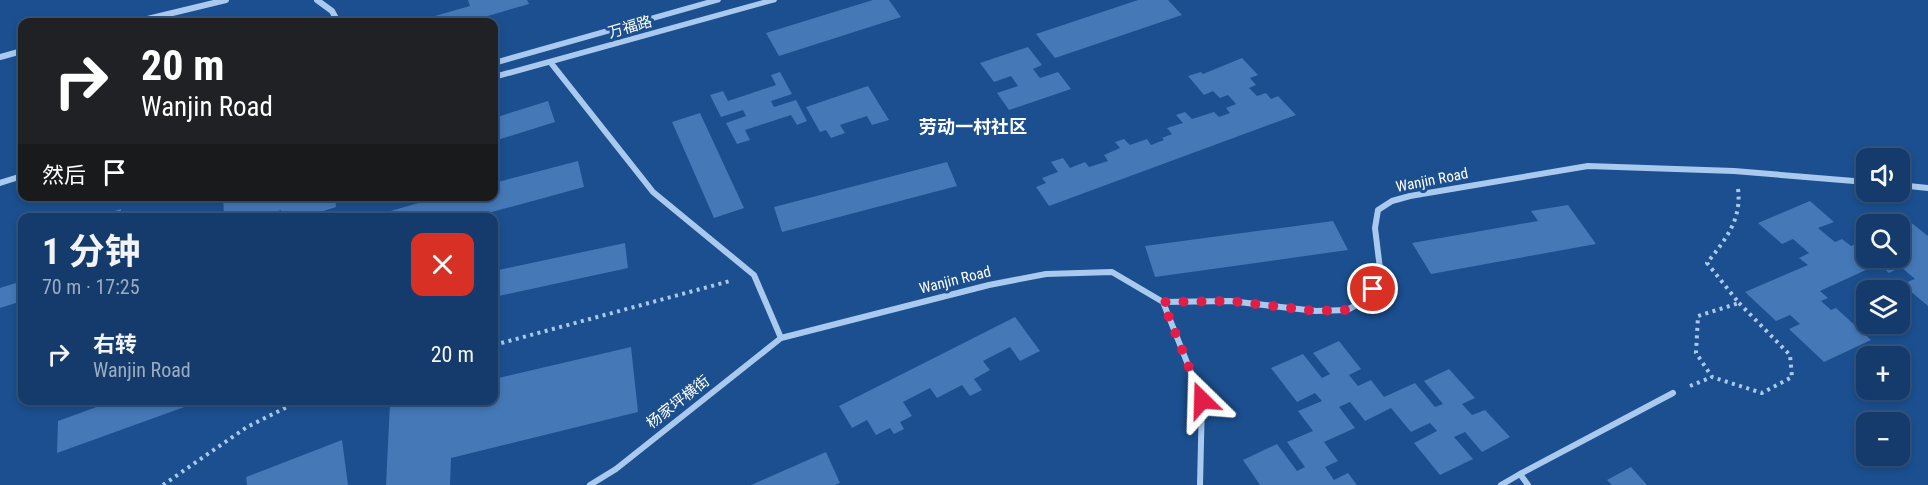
<!DOCTYPE html>
<html lang="zh">
<meta charset="utf-8">
<style>
body{margin:0;font-family:"Roboto Condensed","Noto Sans SC",sans-serif;background:#1d4271;color:#f1f3f6;height:100vh;display:flex;flex-direction:column;font-size:22px;white-space:nowrap}
*{box-sizing:border-box;margin:0}
p{font-size:20px;color:#9dadc1}
.icon{flex:none;width:33px;height:33px;fill:none;stroke:currentColor;stroke-width:2;stroke-linecap:round;stroke-linejoin:round}
.map{position:relative;flex:1;overflow:hidden}
.sheet{position:absolute;left:18px;top:213px;width:480px;height:192px;display:flex;flex-direction:column;background:#143b6b;border-radius:12px;box-shadow:0 3px 9px #0003,0 0 0 2px #33557e}
.sheet>*{flex:none}
.banner{position:absolute;left:18px;top:18px;width:480px;height:183px;border-radius:12px;box-shadow:0 3px 9px #0003,0 0 0 2px #33557e;background:#202124;color:#fff;overflow:hidden}
.tools{position:absolute;left:1856px;top:148px;display:grid;gap:12px}
.tools a{display:grid;place-items:center;width:54px;height:54px;border-radius:12px;background:#143b6b;box-shadow:0 3px 9px #0003,0 0 0 2px #33557e;font-size:30px}
.pin{position:absolute;display:grid;place-items:center;width:51px;height:51px;color:#fff;margin:-26px;border:3px solid #fff;border-radius:50%;box-shadow:0 2px 6px #0007}
.me{position:absolute;width:66px;margin:-33px;rotate:338deg;stroke-linejoin:round;filter:drop-shadow(0 0 4px #0008)}
.turn{display:flex;align-items:center;gap:21px;height:126px;padding:0 24px;font-size:27px}
.turn .icon{width:78px;height:78px;stroke-width:2.5}
.turn b{display:block;font-size:42px;line-height:51px}
.then{display:flex;align-items:center;height:57px;padding:0 24px;background:#0003;gap:12px;font-size:22px}
.round{display:grid;place-items:center;flex:none;width:63px;height:63px;border-radius:12px;background:#1d4271}
.headline{display:flex;align-items:center;justify-content:space-between;height:102px;padding:0 24px}
h1{font-size:36px;font-weight:700;line-height:45px}
ul{padding:0;list-style:none}
li{display:flex;align-items:center;gap:18px;height:78px;padding:0 24px}
li div{flex:1}
li b{display:block;font-size:22px}
li em{font-style:normal}
.map>svg:first-child{display:block}
</style>
<div class="map">
<svg width="1928" height="485" viewBox="0 0 1928 485">
<rect width="100%" height="100%" fill="#1b4f8f"/>
<path fill="#4478b7" d="M468,0h59l2,4 -62,18h-64v-2l12,-4 2,5 53,-15z
M873,0h16l12,17 -122,39 -13,-23z
M1138,0h30l14,15 -127,43 -19,-24z
M1028,47l14,18 -9,4 7,9 18,-6 13,17 -62,21 -12,-17 21,-7 -7,-10 -17,6 -14,-19z
M1242,58l16,17 -8,3 6,7 -7,3 8,8 9,-3 5,6 7,-3 18,19 -247,91 -13,-19 10,-4 -4,-5 16,-6 -7,-10 12,-4 7,10 15,-6 4,5 19,-6 -4,-6 16,-7 -5,-6 9,-3 6,6 17,-6 4,6 13,-5 -2,-2 10,-4 -5,-6 16,-5 -7,-8 9,-3 7,7 22,-7 5,5 11,-4 -4,-5 10,-4 -8,-9 -8,3 -7,-7 -9,4 -16,-19 13,-4 2,2z
M780,72l12,22 -21,7 3,6 22,-7 11,21 -10,4 -6,-10 -46,15 5,10 -13,4 -11,-21 20,-7 -3,-6 -22,7 -11,-22 13,-4 5,10 48,-16 -5,-10z
M868,86l21,34 -17,5 -5,-9 -27,9 5,8 -14,5 -5,-8 -6,2 -14,-25z
M548,101l7,21 -61,19v-23z
M700,113l44,95 -30,10 -42,-96z
M578,161l6,26 -114,31h-104l77,-22h51v-13z
M947,162l10,24 -175,46 -8,-25z
M223,196h43v3l10,-3h59l1,11 -35,11h-20v-8l-25,8h-39l7,-3z
M1810,201l24,21 -16,6 17,14 7,-3 9,7 15,-6v18h33v-32l10,-5 19,15v70l-26,-22 13,-5 -14,-12 -12,6 -10,-9 -59,27 8,7 -7,3 10,9 5,-2 35,32 -47,22 -35,-33 11,-5 -10,-9 -14,6 -31,-29 63,-27 -9,-7 10,-5 -16,-14 -11,5 -24,-21z
M1568,205l28,39 -165,30 -19,-31 126,-22 -7,-10z
M121,209v9h-26v-1z
M1333,221l15,29 -193,27 -10,-31z
M625,243l3,25 -134,29v-26z
M22,281v20l-22,7v-20z
M1015,317l25,34 -20,10 -10,-14 -27,14 7,9 -16,9 8,11 -12,6 -8,-11 -25,13 -7,-10 -27,14 9,14 -12,6 4,7 -10,5 -4,-6 -14,7 -9,-15 -15,8 -13,-22z
M1339,341l22,28 -12,6 9,11 13,-6 13,17 31,-14 20,24 8,-3 -19,-23 25,-12 26,29 -13,6 10,11 13,-5 25,27 -28,15 -17,-20 -11,5 19,22 -33,16 -26,-32 23,-12 -7,-8 -19,9 -20,-24 -26,13 -15,-19 -11,5 16,21 -31,14 14,19 -13,6 9,13 14,-7 9,12h-97l-17,-25 34,-16 20,27 8,-4 -18,-25 26,-11 -15,-20 24,-10 -7,-8 -18,9 -26,-34 32,-14 19,24 8,-4 -17,-21z
M631,347l7,65 -187,46 -1,27h-64l4,-82 104,-3v-21z
M116,400h85v1l-144,52 1,-32z
M342,440l6,45h-101l-1,-8z
M826,452l14,31 -6,2h-83z
M1631,467l16,18h-35l-5,-5z"/>
<g fill="none" stroke-linecap="round" stroke-linejoin="round">
<path stroke="#a9c9ee" stroke-width="4" stroke-dasharray="3 4.5" stroke-linecap="butt" d="M1738,189c4,31 -13,51 -31,74l32,40
M1739,303l51,52 2,22 -30,16 -50,-16 -16,-24 2,-37z
M494,345l236,-64
M1690,386l22,-9
M163,485l84,-58 54,-27"/>
<path stroke="#a9c9ee" stroke-width="6" d="M317,0l15,11 6,11
M135,22l91,-22
M0,57l22,-6
M551,63l102,129 101,83 27,63
M0,183l22,-7
M1899,185l29,3
M1163,302l39,98 -2,85
M1520,474l153,-81
M590,485l26,-16 165,-131 208,-53 57,-11 66,-2 51,30 67,-1 86,10 31,-1 19,-10 15,-23 -6,-49 3,-18 14,-9 18,-5 178,-30 146,5 132,11
M1501,485l19,-11 8,11"/>
<path fill="#a9c9ee" fill-rule="evenodd" d="M707,0h14l-1,2 -226,64v-6z
M763,0h14l-1,2 -282,78v-6z"/>
</g>
<g fill="none" stroke-linecap="round" stroke-linejoin="round">
<path stroke="#e11d48" stroke-width="10" stroke-dasharray="0 18" d="M1202,400l-39,-98 67,-1 86,10 31,-1 19,-10 7,-11"/>
</g>
<g text-anchor="middle" stroke-width="6" stroke-linejoin="round" paint-order="stroke">
<g font-size="15" fill="#fff" stroke="#1b4f8f">
<text transform="translate(630 27) rotate(-16)" y="5">万福路</text>
<text transform="translate(1432 180) rotate(-11)" y="5">Wanjin Road</text>
<text transform="translate(955 280) rotate(-14)" y="5">Wanjin Road</text>
<text transform="translate(678 402) rotate(-38)" y="5">杨家坪横街</text>
</g>
<g font-size="18" font-weight="bold" fill="#fff" stroke="#1b4f8f">
<text x="973" y="133">劳动一村社区</text>
</g>
</g>
</svg>
<div class="tools">
<a><svg class="icon" aria-label="sound" viewBox="0 0 24 24"><path d="M4 9h4l5-4v14l-5-4H4zM17 9q2 3 0 6"/></svg></a>
<a><svg class="icon" aria-label="search" viewBox="0 0 24 24"><circle cx="10" cy="10" r="6"/><path d="M15 15l6 6"/></svg></a>
<a><svg class="icon" aria-label="layers" viewBox="0 0 24 24"><path d="M12 4l9 5-9 5-9-5zM3 14l9 5 9-5"/></svg></a>
<a>+</a>
<a>−</a>
</div>
<div class="pin" style="left:1373px;top:289px;background:#d93025"><svg class="icon" aria-label="arrive" viewBox="0 0 24 24"><path d="M6 21V4h12l-3 4 3 4H6"/></svg></div>
<svg class="me" style="left:1202px;top:400px" viewBox="-20 -20 40 40"><path d="M0-17L14 15 0 8-14 15z" fill="#e11d48" stroke="#fff" stroke-width="4"/></svg>
<div class="banner">
<div class="turn"><svg class="icon" aria-label="right" viewBox="0 0 24 24"><path d="M7 20v-9h11M14 6l5 5-5 5"/></svg><div><b>20 m</b>Wanjin Road</div></div>
<div class="then">然后<svg class="icon" aria-label="arrive" viewBox="0 0 24 24"><path d="M6 21V4h12l-3 4 3 4H6"/></svg></div>
</div>
<section class="sheet">
<div class="headline"><div><h1>1 分钟</h1><p>70 m · 17:25</p></div><a class="round" style="background:#d93025;color:#fff"><svg class="icon" aria-label="close" viewBox="0 0 24 24"><path d="M6 6l12 12M18 6L6 18"/></svg></a></div>
<ul>
<li><svg class="icon" aria-label="right" viewBox="0 0 24 24"><path d="M7 20v-9h11M14 6l5 5-5 5"/></svg><div><b>右转</b><p>Wanjin Road</p></div><em>20 m</em></li>
</ul>
</section>
</div>
